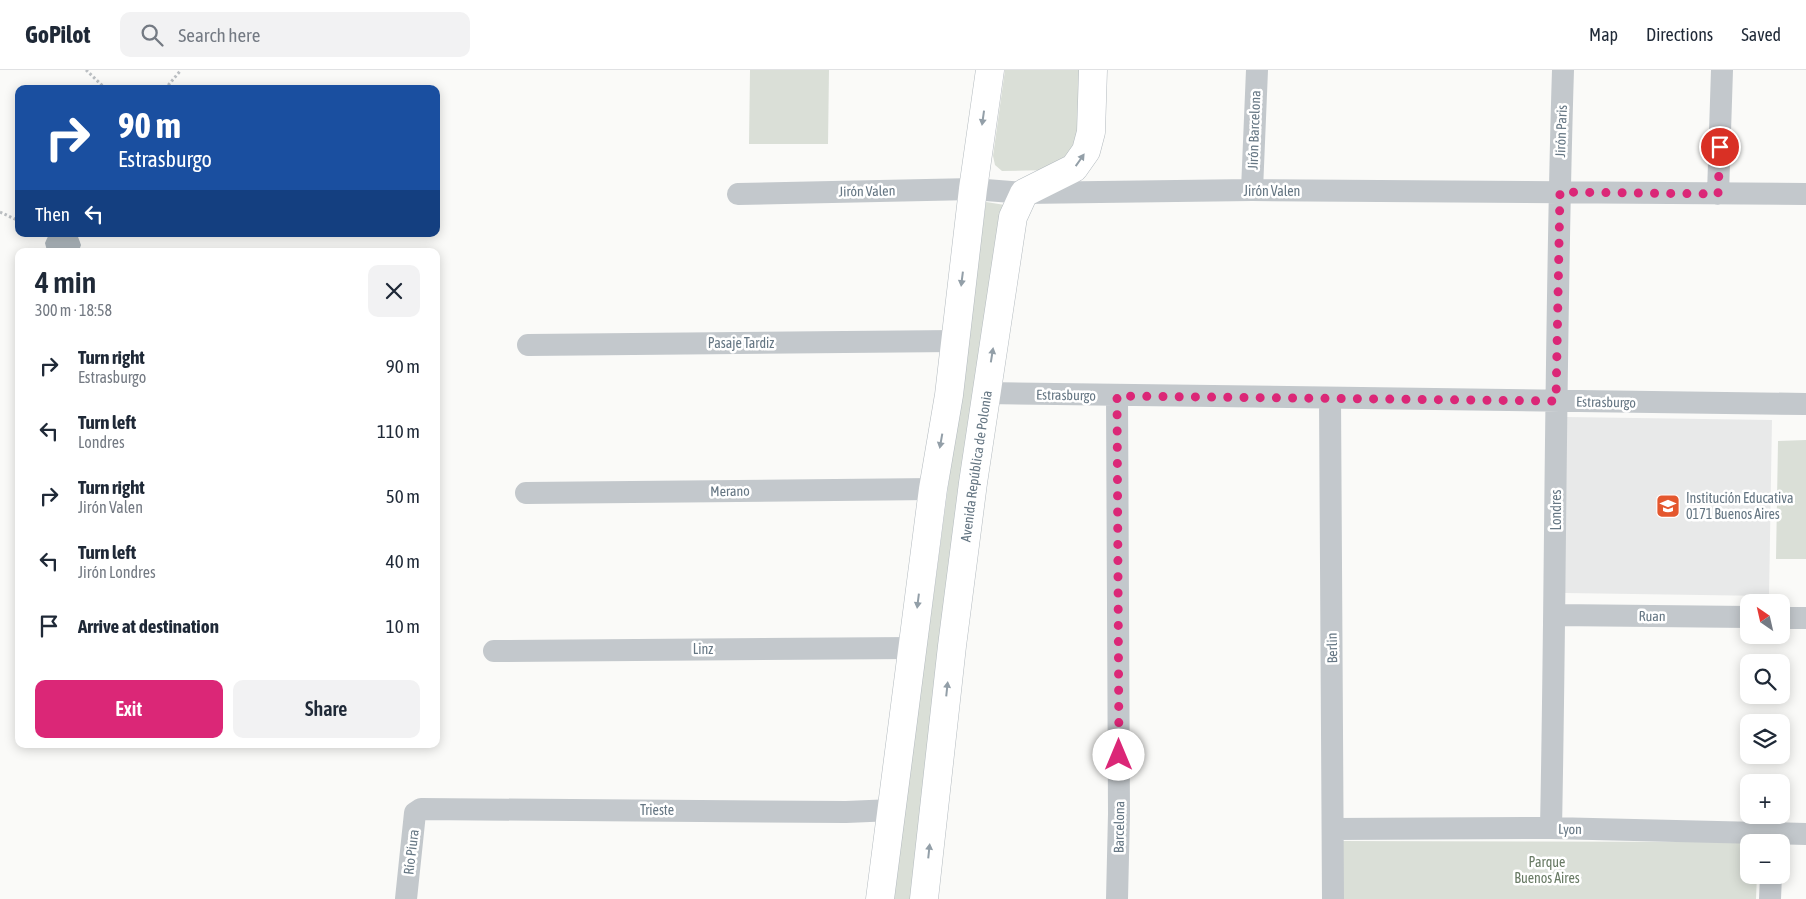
<!DOCTYPE html>
<meta charset="utf-8">
<style>
body{margin:0;font-family:"Asap Condensed",sans-serif;background:#f2f2f3;color:#1f2937;height:100vh;display:flex;flex-direction:column;font-size:19px;white-space:nowrap}
*{box-sizing:border-box;margin:0}
p{font-size:16px;color:#747a83}
.icon{flex:none;width:28px;height:28px;fill:none;stroke:currentColor;stroke-width:2;stroke-linecap:round;stroke-linejoin:round}
.map{position:relative;flex:1;overflow:hidden}
.panel{position:absolute;left:15px;top:178px;width:425px;height:500px;display:flex;flex-direction:column;background:#fff;border-radius:10px;box-shadow:0 2px 12px #0003}
.panel>*{flex:none}
.top-card{position:absolute;left:15px;top:15px;width:425px;height:152px;border-radius:10px;box-shadow:0 2px 12px #0003;background:#1a4fa0;color:#fff;overflow:hidden}
.needle{width:32px;rotate:326deg}
.controls{position:absolute;left:1740px;top:524px;display:grid;gap:10px}
.controls a{display:grid;place-items:center;width:50px;height:50px;border-radius:10px;background:#fff;box-shadow:0 2px 12px #0003;font-size:25px}
.pin{position:absolute;display:grid;place-items:center;width:42px;height:42px;color:#fff;margin:-21px;border:2px solid #fff;border-radius:50%;box-shadow:0 1px 5px #0007}
.me{position:absolute;width:55px;margin:-28px;rotate:0deg;stroke-linejoin:round;filter:drop-shadow(0 0 4px #0008)}
.turn{display:flex;align-items:center;gap:18px;height:105px;padding:0 20px;font-size:22px}
.turn .icon{width:65px;height:65px;stroke-width:2.5}
.turn b{display:block;font-size:35px;line-height:42px}
.then{display:flex;align-items:center;height:48px;padding:0 20px;background:#0003;gap:10px;font-size:19px}
.round{display:grid;place-items:center;flex:none;width:52px;height:52px;border-radius:10px;background:#f2f2f3}
.overview{display:flex;align-items:center;justify-content:space-between;height:85px;padding:0 20px}
h1{font-size:30px;font-weight:600;line-height:38px}
.button{display:flex;gap:10px;margin-top:auto;padding:10px 20px}
.button a{flex:1;height:58px;border-radius:10px;background:#db2777;color:#fff;font-size:20px;font-weight:600;line-height:58px;text-align:center}
.button a+a{background:#f2f2f3;color:#1f2937}
ul{padding:0;list-style:none}
li{display:flex;align-items:center;gap:15px;height:65px;padding:0 20px}
li div{flex:1}
li b{display:block;font-size:19px}
li em{font-style:normal}
header{display:flex;align-items:center;gap:30px;box-sizing:border-box;height:70px;padding:0 25px;background:#fff;border-bottom:1px solid #e0e1e3}
header strong{font-size:24px}
nav{display:flex;gap:28px;margin-inline-start:auto;font-size:18px}
.search{width:350px;height:45px;background:#f2f2f3;display:flex;align-items:center;gap:12px;box-sizing:border-box;padding:0 18px;border-radius:10px;color:#747a83;font-size:19px}
.map>svg:first-child{display:block}
</style>
<header>
<strong>GoPilot</strong>
<div class="search"><svg class="icon" aria-label="search" viewBox="0 0 24 24"><circle cx="10" cy="10" r="6"/><path d="M15 15l6 6"/></svg>Search here</div>
<nav><a>Map</a><a>Directions</a><a>Saved</a></nav>
</header>
<div class="map">
<svg width="1806" height="829" viewBox="0 0 1806 829">
<rect width="100%" height="100%" fill="#fafaf8"/>
<path fill="#e8e9e9" d="M1566,347l206,3 -3,176 -204,-3z"/>
<path fill="#dadfd7" d="M750,0h79l-1,74h-79z
M1005,0h82l-3,59 -14,28 -22,13 -46,1 -7,-6 -2,-9z
M986,132l19,3 -91,694h-21z
M1806,370v119h-30l2,-118z
M1338,771l419,1h-8v33h8l-1,24h-419z"/>
<path fill="#aab3b9" d="M49,164h28l4,11 -2,6h-32l-2,-8z"/>
<g fill="none" stroke-linecap="round" stroke-linejoin="round">
<g stroke="#b3babf" stroke-width="29">
<g id="secondary">
<path d="M880,829l53,-410 16,-94 24,-206 17,-119"/>
<path id="s1" d="M924,829l28,-253 21,-163 40,-266 11,-24 50,-25 12,-17 5,-19 2,-62"/>
</g>
</g>
<path stroke="#bbbfc2" stroke-width="3" stroke-dasharray="2.5 2.5" stroke-linecap="butt" d="M86,0l20,19
M165,19l16,-19
M0,142l19,9"/>
<path stroke="#c3c8cc" stroke-width="22" d="M1252,120l5,-120
M738,124l235,-5 51,4 228,-3 554,4
M1718,124l4,-124
M528,275l427,-4
M986,323l820,11
M1117,326l2,418 -2,85
M1330,328l3,501
M526,423l407,-4
M1555,545l194,2
M1781,548h25
M494,581l418,-3
M1551,758c5,-252 4,-505 12,-758
M1334,759l217,-1 255,6
M406,829l9,-86 6,-4 425,3 47,-2
M1770,829l1,-24"/>
<use href="#secondary" stroke="#fff" stroke-width="28"/>
</g>
<defs><path id="oneway-solid" d="M-6-.8H1V-3.2L6.5 0L1 3.2V.8H-6Z" transform="scale(1.25)"/></defs>
<g fill="#939fa8">
<use href="#oneway-solid" transform="translate(983 48) rotate(98)"/>
<use href="#oneway-solid" transform="translate(1080 90) rotate(-55)"/>
<use href="#oneway-solid" transform="translate(962 209) rotate(97)"/>
<use href="#oneway-solid" transform="translate(992 285) rotate(-81)"/>
<use href="#oneway-solid" transform="translate(941 371) rotate(100)"/>
<use href="#oneway-solid" transform="translate(918 531) rotate(97)"/>
<use href="#oneway-solid" transform="translate(947 619) rotate(-84)"/>
<use href="#oneway-solid" transform="translate(929 781) rotate(-84)"/>
</g>
<g fill="none" stroke-linecap="round" stroke-linejoin="round">
<path stroke="#db2777" stroke-width="9" stroke-dasharray="0 16.2" d="M1119,685l-2,-359 439,5 4,-209 158,2 2,-47"/>
</g>
<defs>
<g id="school-square" transform="scale(1.25)"><rect x="-9" y="-9" width="18" height="18" rx="4" fill="#e4572e" stroke="#fff"/><path d="M0-5L7-2L0 1L-7-2ZM-4 1L0 2.5L4 1V4Q0 6-4 4Z" fill="#fff"/></g>
</defs>
<g fill-rule="evenodd">
<use href="#school-square" x="1668" y="436"/>
</g>
<g text-anchor="middle" stroke-width="5" stroke-linejoin="round" paint-order="stroke">
<g font-size="14" fill="#657683" stroke="#fff">
<text transform="translate(1254 60) rotate(-88)" y="5">Jirón Barcelona</text>
<text transform="translate(1561 61) rotate(-88)" y="5">Jirón Paris</text>
<text transform="translate(867 121) rotate(-1)" y="5">Jirón Valen</text>
<text x="1272" y="126">Jirón Valen</text>
<text x="741" y="278">Pasaje Tardiz</text>
<text transform="translate(1066 325) rotate(1)" y="5">Estrasburgo</text>
<text transform="translate(1606 332) rotate(1)" y="5">Estrasburgo</text>
<text dy="5" stroke="none"><textPath href="#s1" startOffset="436">Avenida República de Polonia</textPath></text>
<text transform="translate(730 421) rotate(-1)" y="5">Merano</text>
<text transform="translate(1556 440) rotate(-90)" y="5">Londres</text>
<text transform="translate(1652 546) rotate(1)" y="5">Ruan</text>
<text transform="translate(1332 578) rotate(-91)" y="5">Berlin</text>
<text x="703" y="584">Linz</text>
<text x="657" y="745">Trieste</text>
<text transform="translate(1119 757) rotate(-89)" y="5">Barcelona</text>
<text transform="translate(1570 759) rotate(1)" y="5">Lyon</text>
<text transform="translate(411 782) rotate(-83)" y="5">Río Piura</text>
</g>
<g font-size="14" fill="#657683" stroke="#fff" text-anchor="start">
<text x="1686" y="433">Institución Educativa<tspan x="1686" dy="16">0171 Buenos Aires</tspan></text>
</g>
<g font-size="14" fill="#687a64" stroke="#fff">
<text x="1547" y="797">Parque<tspan x="1547" dy="16">Buenos Aires</tspan></text>
</g>
</g>
</svg>
<div class="controls">
<a><svg class="needle" viewBox="-14 -14 28 28"><path d="M0-13l5 13h-10z" fill="#e53935"/><path d="M0 13l5-13h-10z" fill="#747a83"/></svg></a>
<a><svg class="icon" aria-label="search" viewBox="0 0 24 24"><circle cx="10" cy="10" r="6"/><path d="M15 15l6 6"/></svg></a>
<a><svg class="icon" aria-label="layers" viewBox="0 0 24 24"><path d="M12 4l9 5-9 5-9-5zM3 14l9 5 9-5"/></svg></a>
<a>+</a>
<a>−</a>
</div>
<div class="pin" style="left:1720px;top:77px;background:#d93025"><svg class="icon" aria-label="arrive" viewBox="0 0 24 24"><path d="M6 21V4h12l-3 4 3 4H6"/></svg></div>
<svg class="me" style="left:1119px;top:685px" viewBox="-20 -20 40 40"><circle r="19" fill="#fff"/><path d="M0-13L10 11 0 6-10 11z" fill="#db2777"/></svg>
<div class="top-card">
<div class="turn"><svg class="icon" aria-label="right" viewBox="0 0 24 24"><path d="M7 20v-9h11M14 6l5 5-5 5"/></svg><div><b>90 m</b>Estrasburgo</div></div>
<div class="then">Then<svg class="icon" aria-label="left" viewBox="0 0 24 24"><path d="M17 20v-9H6M10 6l-5 5 5 5"/></svg></div>
</div>
<section class="panel">
<div class="overview"><div><h1>4 min</h1><p>300 m · 18:58</p></div><a class="round"><svg class="icon" aria-label="close" viewBox="0 0 24 24"><path d="M6 6l12 12M18 6L6 18"/></svg></a></div>
<ul>
<li><svg class="icon" aria-label="right" viewBox="0 0 24 24"><path d="M7 20v-9h11M14 6l5 5-5 5"/></svg><div><b>Turn right</b><p>Estrasburgo</p></div><em>90 m</em></li>
<li><svg class="icon" aria-label="left" viewBox="0 0 24 24"><path d="M17 20v-9H6M10 6l-5 5 5 5"/></svg><div><b>Turn left</b><p>Londres</p></div><em>110 m</em></li>
<li><svg class="icon" aria-label="right" viewBox="0 0 24 24"><path d="M7 20v-9h11M14 6l5 5-5 5"/></svg><div><b>Turn right</b><p>Jirón Valen</p></div><em>50 m</em></li>
<li><svg class="icon" aria-label="left" viewBox="0 0 24 24"><path d="M17 20v-9H6M10 6l-5 5 5 5"/></svg><div><b>Turn left</b><p>Jirón Londres</p></div><em>40 m</em></li>
<li><svg class="icon" aria-label="arrive" viewBox="0 0 24 24"><path d="M6 21V4h12l-3 4 3 4H6"/></svg><div><b>Arrive at destination</b></div><em>10 m</em></li>
</ul>
<div class="button"><a>Exit</a><a>Share</a></div>
</section>
</div>
